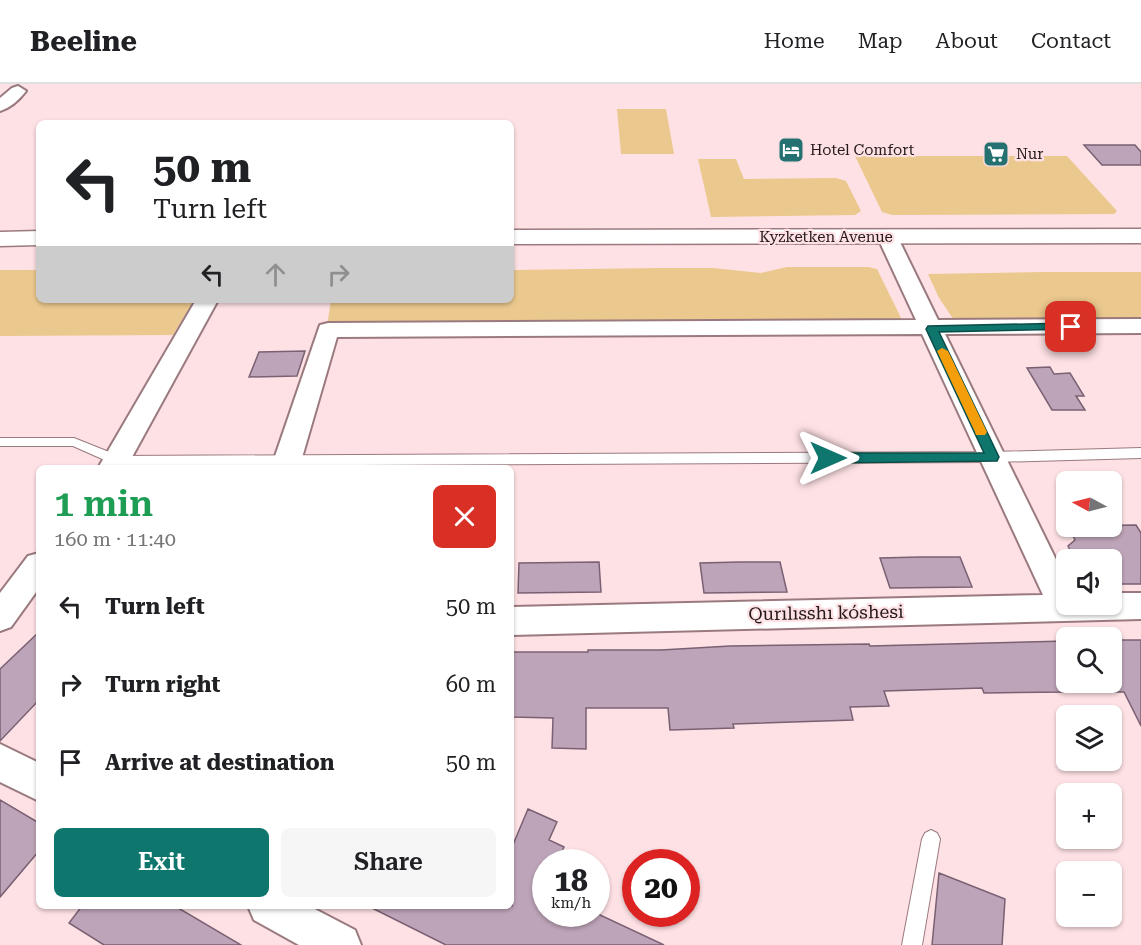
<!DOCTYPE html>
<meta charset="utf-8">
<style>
body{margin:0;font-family:"Roboto Serif",serif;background:#f6f6f6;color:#202124;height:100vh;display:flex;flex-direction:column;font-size:22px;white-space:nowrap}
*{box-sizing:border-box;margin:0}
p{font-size:20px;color:#757577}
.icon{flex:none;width:33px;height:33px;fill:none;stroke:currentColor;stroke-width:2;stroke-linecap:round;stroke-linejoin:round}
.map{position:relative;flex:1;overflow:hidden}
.drawer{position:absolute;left:36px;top:381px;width:478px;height:444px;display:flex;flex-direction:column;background:#fff;border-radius:9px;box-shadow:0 2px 4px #0004}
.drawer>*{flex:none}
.banner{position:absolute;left:36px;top:36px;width:478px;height:183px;border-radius:9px;box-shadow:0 2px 4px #0004;background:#fff;color:#202124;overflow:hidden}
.needle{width:39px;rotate:277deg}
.fabs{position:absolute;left:1056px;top:387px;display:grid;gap:12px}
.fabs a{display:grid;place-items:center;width:66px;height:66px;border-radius:9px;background:#fff;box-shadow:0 2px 4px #0004;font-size:30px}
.speed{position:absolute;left:532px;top:765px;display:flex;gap:12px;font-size:30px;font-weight:700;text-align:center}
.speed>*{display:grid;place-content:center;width:78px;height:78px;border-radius:50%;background:#fff;box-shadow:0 2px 4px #0004;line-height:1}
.speed small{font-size:15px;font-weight:400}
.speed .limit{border:9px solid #d22;background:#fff;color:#111}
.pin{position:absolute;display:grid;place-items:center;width:51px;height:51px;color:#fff;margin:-26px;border-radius:12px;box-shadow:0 3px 9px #0006}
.me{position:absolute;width:66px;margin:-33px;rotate:90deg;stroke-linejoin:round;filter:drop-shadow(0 0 4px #0008)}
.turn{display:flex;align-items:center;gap:21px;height:126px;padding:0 18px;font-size:27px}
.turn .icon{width:78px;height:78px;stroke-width:2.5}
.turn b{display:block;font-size:42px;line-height:51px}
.lanes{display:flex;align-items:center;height:57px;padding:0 18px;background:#0003;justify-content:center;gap:30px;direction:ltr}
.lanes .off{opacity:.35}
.round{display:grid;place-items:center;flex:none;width:63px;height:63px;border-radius:9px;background:#f6f6f6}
.overview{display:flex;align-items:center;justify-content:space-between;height:102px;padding:0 18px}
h1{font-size:36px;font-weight:600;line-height:45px;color:#1e9e55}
.cta{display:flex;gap:12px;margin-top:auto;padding:12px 18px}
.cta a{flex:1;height:69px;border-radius:9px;background:#0f766e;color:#fff;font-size:24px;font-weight:600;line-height:69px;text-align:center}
.cta a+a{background:#f6f6f6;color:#202124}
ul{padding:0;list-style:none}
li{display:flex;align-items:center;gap:18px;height:78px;padding:0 18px}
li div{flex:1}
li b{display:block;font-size:22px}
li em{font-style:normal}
header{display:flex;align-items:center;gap:36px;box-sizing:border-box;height:84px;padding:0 30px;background:#fff;border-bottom:2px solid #e0e0e0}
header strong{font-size:28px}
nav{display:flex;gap:33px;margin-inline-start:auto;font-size:21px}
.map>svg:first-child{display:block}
</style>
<header>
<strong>Beeline</strong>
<nav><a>Home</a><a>Map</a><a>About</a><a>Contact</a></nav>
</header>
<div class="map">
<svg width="1141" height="861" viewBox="0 0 1141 861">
<rect width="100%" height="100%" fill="#fee1e4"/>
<path fill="#ebc88d" d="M617,25h49l8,45h-53z
M855,72h212l50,55 -3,3 -222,1 -10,-3z
M698,75h38l8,20 92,-1 10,3 15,30 -6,4 -144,2z
M787,183h81l9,2 25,51 -575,6 4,-26h181v-30l149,-2h52l48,5z
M0,186h39v30h155l-21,35 -173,1z
M1044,188h97v48h-187l-15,-22 -11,-24z"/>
<path fill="#bea4b8" stroke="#796173" stroke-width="1.5" d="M1084,61h51l6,7v13h-39z
M305,267l-8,25 -48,1 10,-25z
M1050,283l4,7 16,-1 14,23h-8l9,14h-33l-25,-42z
M1136,441l5,8v51h-29v-24h-37l-7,-14 7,-6 -7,-14z
M920,473h40l12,30 -82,1 -10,-30z
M599,478l2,30 -83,1 1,-30z
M740,478h40l7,30 -83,1 -4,-30z
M39,548v68l-39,41v-72z
M1112,556h29v86l-17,-34h-12z
M1066,557v51l-82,1 -2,-5 -98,3 5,15 -39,1 3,13 -120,4 1,4 -64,2 -2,-22h-82v41l-34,-1 1,-30 -41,-1v-65h76v-2h73l69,-4 139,-2 1,2z
M0,716l39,23v28l-39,46z
M528,725l29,13 -8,18 15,7 -6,15h-12v52h52l66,31h-218l-78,-39h144v-59z
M939,789l66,26 -3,46h-70z
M82,822h93l66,39h-137l-35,-22z"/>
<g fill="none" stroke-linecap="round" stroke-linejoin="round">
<g stroke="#9a7a7e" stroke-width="2">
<path id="lane" d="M0,354h74l45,18 874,-4 148,-4v10l-148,4 -875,4 -45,-20h-73z
M931,746l6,3 3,6 -18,106h-20l20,-106 3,-6z"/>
</g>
<g stroke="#9a7a7e" stroke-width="4">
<path id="street" d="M18,2l8,5c-6,8 -16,17 -26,20v-13l12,-10z
M887,146l7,2 3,4 41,84 203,-1v14l-196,1 121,246v24h46v-11h29v26l-629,16v-28l531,-12 -121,-261 -585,3 -38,131h-28l49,-143 8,-2 588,-3 -39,-84 3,-4z
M196,216h22l-92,168h-28z
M39,469v35l-28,39 -11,4v-38l28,-37z
M0,660l39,19v38l-39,-19z
M248,822h61l46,24 6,15h-62l-45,-25z"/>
</g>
<g stroke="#9a7a7e" stroke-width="3">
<path id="secondary" d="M1141,145v14l-629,1v-14z
M39,147v14l-39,1v-14z"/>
</g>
<use href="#lane" fill="#fff" fill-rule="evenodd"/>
<use href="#street" fill="#fff" fill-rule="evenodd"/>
<use href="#secondary" fill="#fff" fill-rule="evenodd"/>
</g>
<path fill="#0f766e" stroke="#0a4d48" stroke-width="1.5" d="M1071,239l6,4 -2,2 -136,3 60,125 -2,4 -169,2 -6,-5 6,-5h156l-58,-124 2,-3z"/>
<path fill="#f59e0b" d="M942,264l6,3 39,81 -2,3h-9l-1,-3 -38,-81z"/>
<defs>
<g id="hotel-square" transform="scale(1.35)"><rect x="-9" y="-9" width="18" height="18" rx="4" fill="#257070" stroke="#fee1e4"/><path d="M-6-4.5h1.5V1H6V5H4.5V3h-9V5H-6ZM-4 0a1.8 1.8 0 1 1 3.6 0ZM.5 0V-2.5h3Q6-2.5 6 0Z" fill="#fff"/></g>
<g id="supermarket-square" transform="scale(1.35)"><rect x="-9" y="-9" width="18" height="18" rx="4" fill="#257070" stroke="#fee1e4"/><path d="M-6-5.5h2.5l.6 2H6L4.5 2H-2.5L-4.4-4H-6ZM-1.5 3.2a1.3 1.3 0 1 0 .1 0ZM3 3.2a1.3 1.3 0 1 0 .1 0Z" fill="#fff"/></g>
</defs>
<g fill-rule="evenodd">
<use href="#hotel-square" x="791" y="66"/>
<use href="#supermarket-square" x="996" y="70"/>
</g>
<g text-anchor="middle" stroke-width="4.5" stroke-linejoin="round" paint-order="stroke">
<g font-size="15" fill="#25191a" stroke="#fee1e4" text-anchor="start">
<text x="810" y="71">Hotel Comfort</text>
<text x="1016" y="75">Nur</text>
</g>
<g font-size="15" fill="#25191a" stroke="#fee1e4">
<text x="826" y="158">Kyzketken Avenue</text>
</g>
<g font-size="18" fill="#25191a" stroke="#fee1e4">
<text transform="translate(826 529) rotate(-1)" y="6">Qurılısshı kóshesi</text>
</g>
</g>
</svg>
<div class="fabs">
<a><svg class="needle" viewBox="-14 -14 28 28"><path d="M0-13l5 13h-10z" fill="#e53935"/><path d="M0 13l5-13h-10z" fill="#757577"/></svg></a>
<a><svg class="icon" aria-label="sound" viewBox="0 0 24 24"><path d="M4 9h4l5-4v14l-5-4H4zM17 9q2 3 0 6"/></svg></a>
<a><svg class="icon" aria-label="search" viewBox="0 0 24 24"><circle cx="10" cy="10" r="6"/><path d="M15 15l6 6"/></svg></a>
<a><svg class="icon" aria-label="layers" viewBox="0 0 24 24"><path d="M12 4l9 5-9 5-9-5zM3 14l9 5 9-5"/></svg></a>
<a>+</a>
<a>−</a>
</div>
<div class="speed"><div>18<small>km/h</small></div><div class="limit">20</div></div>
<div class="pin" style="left:1071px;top:243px;background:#d93025"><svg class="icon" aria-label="arrive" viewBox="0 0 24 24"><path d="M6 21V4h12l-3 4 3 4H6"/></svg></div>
<svg class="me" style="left:828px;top:374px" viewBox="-20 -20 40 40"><path d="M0-17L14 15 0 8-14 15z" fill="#0f766e" stroke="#fff" stroke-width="4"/></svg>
<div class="banner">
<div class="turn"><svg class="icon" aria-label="left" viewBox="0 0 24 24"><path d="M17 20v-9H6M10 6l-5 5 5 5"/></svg><div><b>50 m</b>Turn left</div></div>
<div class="lanes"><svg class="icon" aria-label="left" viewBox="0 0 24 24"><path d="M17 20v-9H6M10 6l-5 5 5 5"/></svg><svg class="icon off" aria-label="ahead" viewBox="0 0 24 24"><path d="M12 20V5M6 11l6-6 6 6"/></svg><svg class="icon off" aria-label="right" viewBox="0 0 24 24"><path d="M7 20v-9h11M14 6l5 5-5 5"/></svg></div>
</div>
<section class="drawer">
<div class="overview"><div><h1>1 min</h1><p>160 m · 11:40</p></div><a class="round" style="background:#d93025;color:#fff"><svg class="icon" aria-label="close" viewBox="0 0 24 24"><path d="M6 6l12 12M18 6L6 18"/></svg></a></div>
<ul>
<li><svg class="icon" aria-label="left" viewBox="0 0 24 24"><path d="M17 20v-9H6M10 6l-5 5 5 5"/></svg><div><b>Turn left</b></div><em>50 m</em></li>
<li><svg class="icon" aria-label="right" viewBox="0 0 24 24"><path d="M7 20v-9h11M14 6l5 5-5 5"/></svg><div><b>Turn right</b></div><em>60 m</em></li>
<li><svg class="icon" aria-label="arrive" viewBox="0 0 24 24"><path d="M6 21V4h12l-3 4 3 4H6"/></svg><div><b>Arrive at destination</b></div><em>50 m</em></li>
</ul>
<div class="cta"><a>Exit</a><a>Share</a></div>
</section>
</div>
